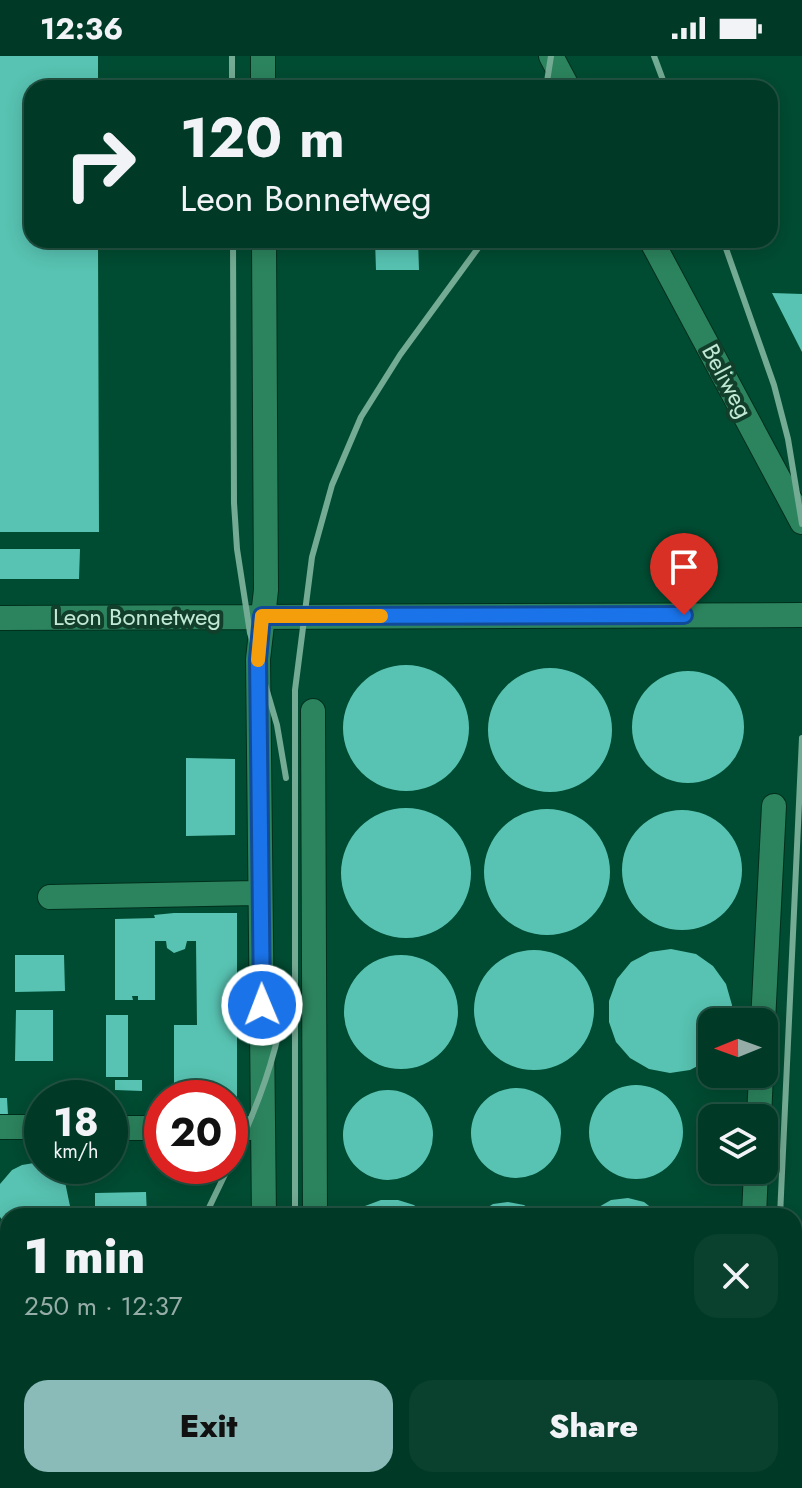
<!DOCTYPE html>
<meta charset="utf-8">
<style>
body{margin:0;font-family:Jost,sans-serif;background:#0a402e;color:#f1f3f6;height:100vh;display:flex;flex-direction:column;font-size:30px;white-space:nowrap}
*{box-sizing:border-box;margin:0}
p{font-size:26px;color:#95aca7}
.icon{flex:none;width:44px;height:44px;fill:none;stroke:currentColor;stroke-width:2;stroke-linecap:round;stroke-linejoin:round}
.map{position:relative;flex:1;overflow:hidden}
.side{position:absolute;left:0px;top:1152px;width:802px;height:280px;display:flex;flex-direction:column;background:#003926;border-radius:24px 24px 0 0;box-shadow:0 4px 20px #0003,0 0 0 2px #225343}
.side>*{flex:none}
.guide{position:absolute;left:24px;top:24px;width:754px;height:168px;border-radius:24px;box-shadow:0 4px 20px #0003,0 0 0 2px #225343;background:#003926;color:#f1f3f6;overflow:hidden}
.needle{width:52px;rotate:269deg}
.buttons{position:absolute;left:698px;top:952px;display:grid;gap:16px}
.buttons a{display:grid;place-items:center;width:80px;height:80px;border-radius:16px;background:#003926;box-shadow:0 4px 20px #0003,0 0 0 2px #225343;font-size:40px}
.speed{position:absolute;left:24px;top:1024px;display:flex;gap:16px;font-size:40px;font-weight:700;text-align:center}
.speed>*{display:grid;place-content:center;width:104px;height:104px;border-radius:50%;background:#003926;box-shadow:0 4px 20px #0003,0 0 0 2px #225343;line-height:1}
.speed small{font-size:20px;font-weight:400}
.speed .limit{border:12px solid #d22;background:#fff;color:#111}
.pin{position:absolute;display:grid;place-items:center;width:68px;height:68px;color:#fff;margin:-82px -34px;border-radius:50% 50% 50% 0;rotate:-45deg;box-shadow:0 0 8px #0007}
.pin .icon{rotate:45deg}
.me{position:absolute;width:88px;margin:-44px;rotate:359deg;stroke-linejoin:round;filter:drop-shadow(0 0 6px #0008)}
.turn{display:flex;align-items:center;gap:28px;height:168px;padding:0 24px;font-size:36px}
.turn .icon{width:104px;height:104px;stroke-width:2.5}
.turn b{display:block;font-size:56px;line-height:68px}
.round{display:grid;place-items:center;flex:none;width:84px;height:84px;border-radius:24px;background:#0a402e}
.overview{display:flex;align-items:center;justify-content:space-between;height:136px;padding:0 24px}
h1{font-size:48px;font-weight:800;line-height:60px}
.cta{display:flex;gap:16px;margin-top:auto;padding:16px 24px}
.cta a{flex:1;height:92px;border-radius:24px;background:#8bbbb9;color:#111;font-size:32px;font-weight:800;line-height:92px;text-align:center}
.cta a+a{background:#0a402e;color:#f1f3f6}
.status{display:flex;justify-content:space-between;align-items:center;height:56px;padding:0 40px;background:#003926;direction:ltr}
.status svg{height:22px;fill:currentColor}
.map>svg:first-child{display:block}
</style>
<div class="status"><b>12:36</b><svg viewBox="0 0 49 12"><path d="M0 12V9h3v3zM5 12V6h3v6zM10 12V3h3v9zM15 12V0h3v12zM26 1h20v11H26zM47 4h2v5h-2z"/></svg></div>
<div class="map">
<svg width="802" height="1432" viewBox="0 0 802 1432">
<rect width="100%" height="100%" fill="#004c32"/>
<path fill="#58c3b2" d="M0,0h98v32h-66v152h66l1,292h-99z
M375,184h43l1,30h-43z
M772,237l30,1v58z
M0,493h80l-1,30h-79z
M343 672a63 63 0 1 1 126 0a63 63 0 1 1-126 0Z
M488 674a62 62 0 1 1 124 0a62 62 0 1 1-124 0Z
M632 671a56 56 0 1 1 112 0a56 56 0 1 1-112 0Z
M186,702l49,1v76l-49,1z
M341 817a65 65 0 1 1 130 0a65 65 0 1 1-130 0Z
M484 816a63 63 0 1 1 126 0a63 63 0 1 1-126 0Z
M622 814a60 60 0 1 1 120 0a60 60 0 1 1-120 0Z
M174,857h63v189h-7v-4h-56v-73h23l-1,-84h-9l-2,8 -11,4 -7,-5 -1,-7h-11v59h-17v-4h-6l1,4h-18v-81l40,-1 -1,-3z
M671,893l25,5 17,12 13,18 6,21 -1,17h-19v34l-3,4 -19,10 -20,3 -21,-4 -19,-11 -14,-16 -7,-20v-21l8,-22 14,-17 19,-10z
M474 954a60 60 0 1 1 120 0a60 60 0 1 1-120 0Z
M344 956a57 57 0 1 1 114 0a57 57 0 1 1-114 0Z
M15,899h49l1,36 -50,1z
M16,954h37v51h-38z
M106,959h22v62h-22z
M115,1024h27v11l-27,-1z
M589 1076a47 47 0 1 1 94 0a47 47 0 1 1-94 0Z
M471 1077a45 45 0 1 1 90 0a45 45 0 1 1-90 0Z
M343 1079a45 45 0 1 1 90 0a45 45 0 1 1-90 0Z
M41,1036h35v6h-35z
M0,1042h7l1,17h-8z
M34,1107l23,9 8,10 5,24 -4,10h-58v11l-8,-10v-33l12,-14 10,-5z
M146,1136l1,24h-52v-23z
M628,1142l16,4 18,14h-73l8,-8 14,-8z
M381,1144h17l16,5 12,11h-72l11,-10z
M508,1146l16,3 16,11h-66l19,-12z
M8,1217v54l-8,-11v-32z
M0,1365l8,3v36l-8,3z
M0,1413l8,3v8h7l1,8h-16z
M26,1424h36l2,8h-40z
M201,1424h22l-4,8h-14z
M364,1424h149l4,8h-156z"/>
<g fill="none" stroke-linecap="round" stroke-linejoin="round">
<g stroke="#002f1d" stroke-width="26">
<path id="minor" d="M263,0v32
M551,0l17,32
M651,184l151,282
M0,562l802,-3
M313,655l2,505
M50,841l210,-4
M763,966l11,-216
M759,1062l2,-44
M0,1071h42
M110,1072h52
M230,1072h33
M264,1160l-6,-557 8,-69 -2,-350
M754,1160l2,-46
M0,1318h8
M265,1424v8
M151,1432v-8
M315,1432v-8
M743,1432v-8"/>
</g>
<use href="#minor" stroke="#2c845e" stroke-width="24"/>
<path stroke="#74ab94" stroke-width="6" d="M232,0v32
M654,0l12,32
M546,32l5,-32
M233,184l1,263 3,46 13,84 27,92 9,53
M723,184l51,145 14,54 14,85
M230,1108c27,-55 49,-112 56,-174
M205,1160l24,-50
M295,1160v-526l17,-133 20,-72 29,-68 39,-62 84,-115
M780,1160l22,-478
M128,1424v8
M163,1424v8
M296,1424v8
M108,1432l1,-8
M767,1432v-8"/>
</g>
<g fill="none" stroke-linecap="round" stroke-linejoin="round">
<g stroke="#114b97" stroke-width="20">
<path id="route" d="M262,949l-4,-346 4,-43 422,-1"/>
</g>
<use href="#route" stroke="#1a73e8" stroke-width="14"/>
<path stroke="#f59e0b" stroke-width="14" d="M258,604l4,-44h119"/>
</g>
<g text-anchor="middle" stroke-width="8" stroke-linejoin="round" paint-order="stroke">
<g font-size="24" fill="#c1e9d4" stroke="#113f2b">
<text transform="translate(727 325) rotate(62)" y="8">Beliweg</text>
<text x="137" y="569">Leon Bonnetweg</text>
</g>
</g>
</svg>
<div class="buttons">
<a><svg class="needle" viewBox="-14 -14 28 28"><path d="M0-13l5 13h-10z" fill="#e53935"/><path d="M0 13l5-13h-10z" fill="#95aca7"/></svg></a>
<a><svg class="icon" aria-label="layers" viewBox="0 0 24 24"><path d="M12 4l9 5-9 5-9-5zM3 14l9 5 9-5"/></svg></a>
</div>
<div class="speed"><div>18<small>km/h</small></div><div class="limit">20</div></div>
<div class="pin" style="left:684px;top:559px;background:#d93025"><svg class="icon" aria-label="arrive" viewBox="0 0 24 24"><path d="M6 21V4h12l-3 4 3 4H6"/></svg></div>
<svg class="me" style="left:262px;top:949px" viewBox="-20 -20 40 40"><circle r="17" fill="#1a73e8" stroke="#fff" stroke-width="3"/><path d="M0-11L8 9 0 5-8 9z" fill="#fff"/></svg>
<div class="guide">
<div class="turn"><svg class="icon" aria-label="right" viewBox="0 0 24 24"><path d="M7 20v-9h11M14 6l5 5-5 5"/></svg><div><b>120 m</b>Leon Bonnetweg</div></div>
</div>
<section class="side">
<div class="overview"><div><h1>1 min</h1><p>250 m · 12:37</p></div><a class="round"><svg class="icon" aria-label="close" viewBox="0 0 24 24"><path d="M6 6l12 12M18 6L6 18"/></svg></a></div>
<div class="cta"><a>Exit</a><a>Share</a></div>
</section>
</div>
